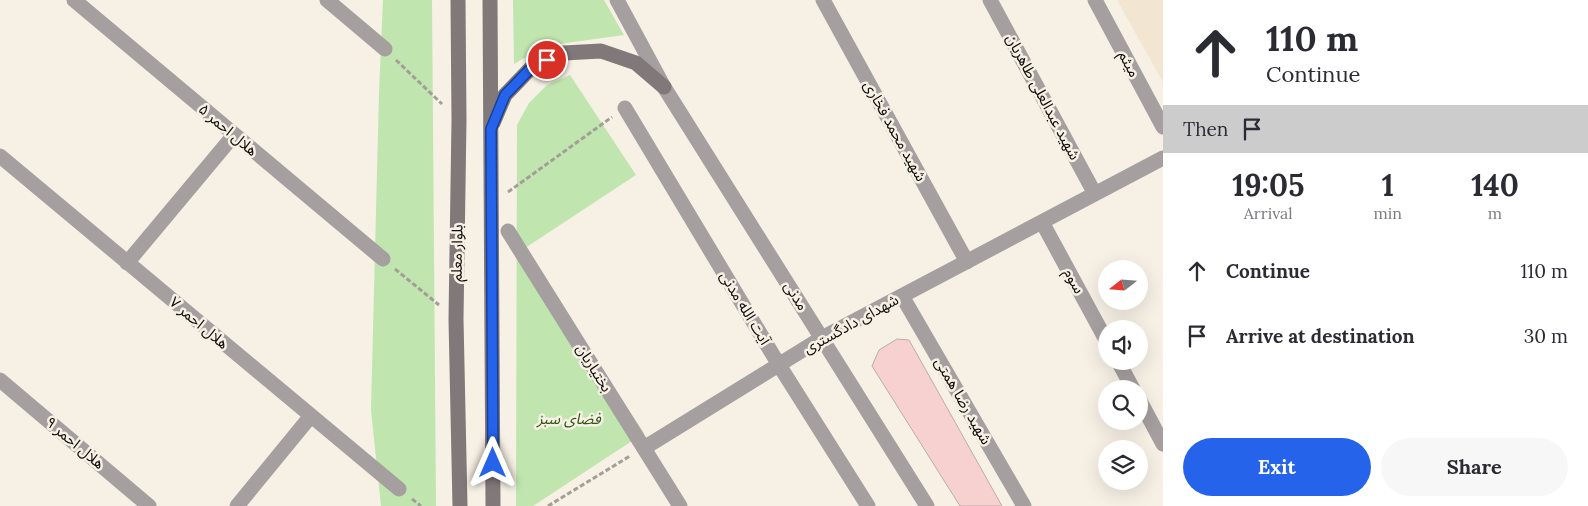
<!DOCTYPE html>
<meta charset="utf-8">
<style>
body{margin:0;font-family:Lora,"Noto Sans Arabic",serif;background:#f7f7f7;color:#2b2b33;height:100vh;display:flex;flex-direction:column;font-size:19px;white-space:nowrap}
*{box-sizing:border-box;margin:0}
p{font-size:16px;color:#7c7c81}
.icon{flex:none;width:28px;height:28px;fill:none;stroke:currentColor;stroke-width:2;stroke-linecap:round;stroke-linejoin:round}
.map{position:relative;flex:1;overflow:hidden}
.panel{display:flex;flex-direction:column;background:#fff;width:425px}
.panel>*{flex:none}
.guide{background:#fff;color:#2b2b33;overflow:hidden}
.needle{width:32px;rotate:253deg}
.buttons{position:absolute;left:1098px;top:260px;display:grid;gap:10px}
.buttons a{display:grid;place-items:center;width:50px;height:50px;border-radius:50%;background:#fff;box-shadow:0 5px 20px #0002;font-size:25px}
.pin{position:absolute;display:grid;place-items:center;width:42px;height:42px;color:#fff;margin:-21px;border:2px solid #fff;border-radius:50%;box-shadow:0 1px 5px #0007}
.me{position:absolute;width:55px;margin:-28px;rotate:0deg;stroke-linejoin:round;filter:drop-shadow(0 0 4px #0008)}
.turn{display:flex;align-items:center;gap:18px;height:105px;padding:0 20px;font-size:22px}
.turn .icon{width:65px;height:65px;stroke-width:2.5}
.turn b{display:block;font-size:35px;line-height:42px}
.then{display:flex;align-items:center;height:48px;padding:0 20px;background:#0003;gap:10px;font-size:19px}
.eta{display:flex;justify-content:space-evenly;align-items:center;height:85px;text-align:center}
.eta b{font-size:30px;font-weight:800;line-height:35px}
.button{display:flex;gap:10px;margin-top:auto;padding:10px 20px}
.button a{flex:1;height:58px;border-radius:30px;background:#2563eb;color:#fff;font-size:20px;font-weight:800;line-height:58px;text-align:center}
.button a+a{background:#f7f7f7;color:#2b2b33}
ul{padding:0;list-style:none}
li{display:flex;align-items:center;gap:15px;height:65px;padding:0 20px}
li div{flex:1}
li b{display:block;font-size:19px}
li em{font-style:normal}
main{display:flex;flex:1;min-height:0}
.map>svg:first-child{display:block}
</style>
<main>
<div class="map">
<svg width="1163" height="506" viewBox="0 0 1163 506">
<rect width="100%" height="100%" fill="#f6f0e5"/>
<path fill="#f2e5d1" d="M1117,0h46v82z"/>
<path fill="#c0e5af" d="M383,0h49l4,506h-55l-10,-96 8,-317z
M513,0h91l20,35 -79,11 -31,18z
M570,75l66,100 -114,75 122,183 -111,73h-17l1,-381 12,-22 18,-18z"/>
<path fill="#f7d1d0" stroke="#baacab" d="M897,339l12,1 93,166h-42l-88,-140 7,-16z"/>
<g fill="none" stroke-linecap="round" stroke-linejoin="round">
<path stroke="#a39e96" stroke-width="3" stroke-dasharray="5 2.5" stroke-linecap="butt" d="M396,60l46,44
M508,192l104,-75
M395,269l44,36
M412,499l9,7
M548,506l82,-50"/>
<path stroke="#a59fa0" stroke-width="15" d="M74,0l309,259
M327,0l58,49
M617,0l47,87 263,419
M823,0l144,262
M990,0l105,194
M1095,0l68,127
M625,108l154,257 89,141
M0,156l399,333
M1042,222l64,118
M508,231l172,275
M127,263l107,-128
M902,296l122,210
M1118,361l15,28
M0,380l149,126
M1139,399l24,45
M644,448l178,-110 341,-180
M237,506l73,-89"/>
<path stroke="#817879" stroke-width="15" d="M458,0l1,120 -3,199 4,187
M490,0l3,506
M493,123l12,-28 26,-27 33,-15 37,-2 35,12 28,24"/>
</g>
<g fill="none" stroke-linecap="round" stroke-linejoin="round">
<g stroke="#184099" stroke-width="12">
<path id="route" d="M493,463l-2,-334 14,-34 26,-27 16,-8"/>
</g>
<use href="#route" stroke="#2563eb" stroke-width="9"/>
</g>
<g text-anchor="middle" stroke-width="5" stroke-linejoin="round" paint-order="stroke">
<g font-size="15" fill="#100e0a" stroke="#f6f0e5">
<text transform="translate(1129 64) rotate(62)" y="5">میثم</text>
<text transform="translate(1043 97) rotate(62)" y="5">شهید عبدالعلی طاهریان</text>
<text transform="translate(228 130) rotate(40)" y="5">هلال احمر ۵</text>
<text transform="translate(895 131) rotate(61)" y="5">شهید محمد فخاری</text>
<text transform="translate(457 253) rotate(-89)" y="5">بلوار معلم</text>
<text transform="translate(1074 281) rotate(61)" y="5">سوم</text>
<text transform="translate(796 296) rotate(58)" y="5">مدنی</text>
<text transform="translate(745 308) rotate(59)" y="5">آیت الله مدنی</text>
<text transform="translate(199 323) rotate(40)" y="5">هلال احمر ۷</text>
<text transform="translate(851 324) rotate(-29)" y="5">شهدای دادگستری</text>
<text transform="translate(594 368) rotate(58)" y="5">بختیاریان</text>
<text transform="translate(963 401) rotate(60)" y="5">شهید رضا همتی</text>
<text transform="translate(75 443) rotate(40)" y="5">هلال احمر ۹</text>
</g>
<g font-size="15" font-style="italic" fill="#2e5811" stroke="#f6f0e5">
<text x="569" y="424">فضای سبز</text>
</g>
</g>
</svg>
<div class="buttons">
<a><svg class="needle" viewBox="-14 -14 28 28"><path d="M0-13l5 13h-10z" fill="#e53935"/><path d="M0 13l5-13h-10z" fill="#7c7c81"/></svg></a>
<a><svg class="icon" aria-label="sound" viewBox="0 0 24 24"><path d="M4 9h4l5-4v14l-5-4H4zM17 9q2 3 0 6"/></svg></a>
<a><svg class="icon" aria-label="search" viewBox="0 0 24 24"><circle cx="10" cy="10" r="6"/><path d="M15 15l6 6"/></svg></a>
<a><svg class="icon" aria-label="layers" viewBox="0 0 24 24"><path d="M12 4l9 5-9 5-9-5zM3 14l9 5 9-5"/></svg></a>
</div>
<div class="pin" style="left:547px;top:60px;background:#d93025"><svg class="icon" aria-label="arrive" viewBox="0 0 24 24"><path d="M6 21V4h12l-3 4 3 4H6"/></svg></div>
<svg class="me" style="left:493px;top:463px" viewBox="-20 -20 40 40"><path d="M0-17L14 15 0 8-14 15z" fill="#2563eb" stroke="#fff" stroke-width="4"/></svg>
</div>
<section class="panel">
<div class="guide">
<div class="turn"><svg class="icon" aria-label="ahead" viewBox="0 0 24 24"><path d="M12 20V5M6 11l6-6 6 6"/></svg><div><b>110 m</b>Continue</div></div>
<div class="then">Then<svg class="icon" aria-label="arrive" viewBox="0 0 24 24"><path d="M6 21V4h12l-3 4 3 4H6"/></svg></div>
</div>
<div class="eta">
<div><b>19:05</b><p>Arrival</p></div>
<div><b>1</b><p>min</p></div>
<div><b>140</b><p>m</p></div>
</div>
<ul>
<li><svg class="icon" aria-label="ahead" viewBox="0 0 24 24"><path d="M12 20V5M6 11l6-6 6 6"/></svg><div><b>Continue</b></div><em>110 m</em></li>
<li><svg class="icon" aria-label="arrive" viewBox="0 0 24 24"><path d="M6 21V4h12l-3 4 3 4H6"/></svg><div><b>Arrive at destination</b></div><em>30 m</em></li>
</ul>
<div class="button"><a>Exit</a><a>Share</a></div>
</section>
</main>
